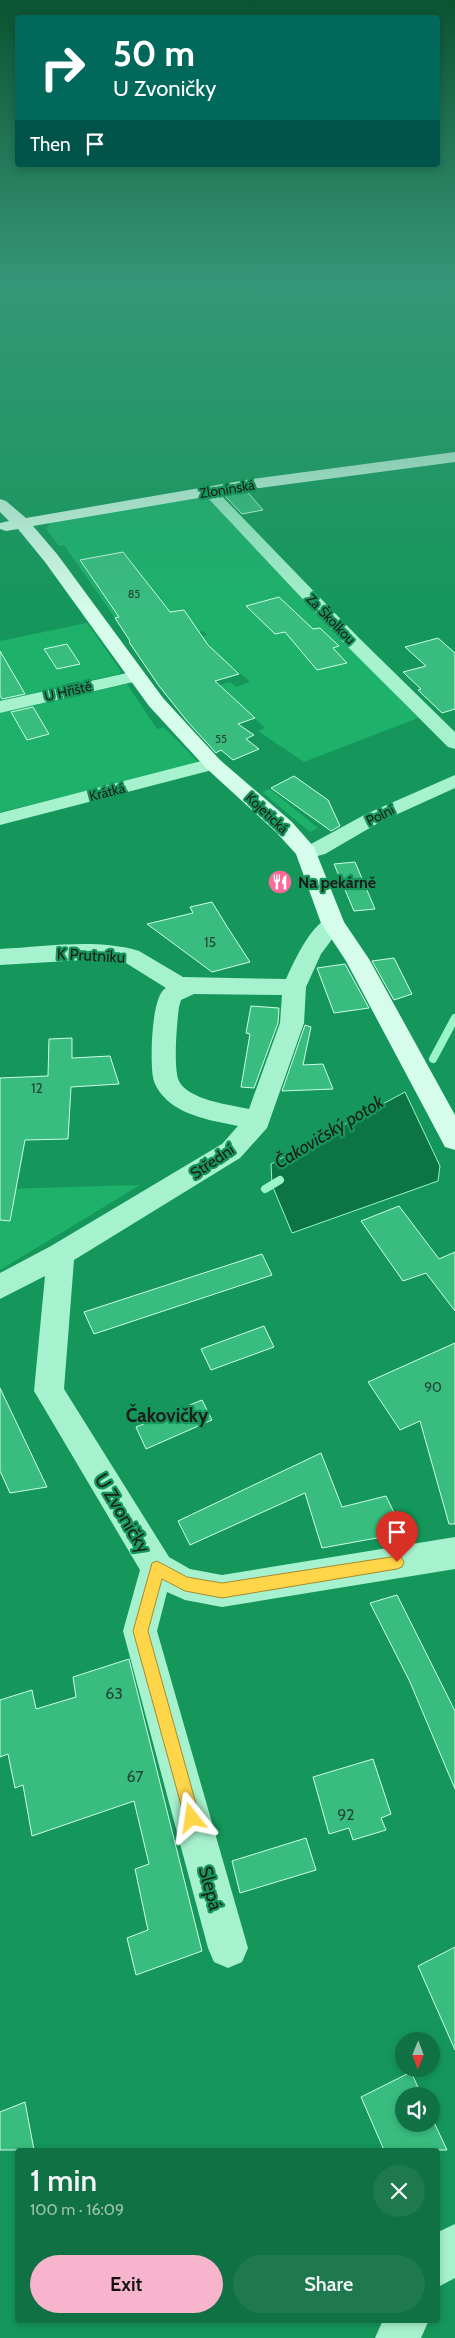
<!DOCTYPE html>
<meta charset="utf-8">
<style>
body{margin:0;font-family:Cabin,sans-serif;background:#1e794f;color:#f1f3f6;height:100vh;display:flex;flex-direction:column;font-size:19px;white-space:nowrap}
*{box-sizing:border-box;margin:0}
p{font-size:16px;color:#9cc2b2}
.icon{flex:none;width:28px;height:28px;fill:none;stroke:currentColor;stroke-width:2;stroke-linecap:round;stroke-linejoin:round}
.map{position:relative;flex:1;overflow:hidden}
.details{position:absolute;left:15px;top:2148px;width:425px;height:175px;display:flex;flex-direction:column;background:#107144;border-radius:5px;box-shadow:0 2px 8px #0003}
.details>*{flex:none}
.guide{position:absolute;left:15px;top:15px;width:425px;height:152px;border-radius:5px;box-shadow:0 2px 8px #0003;background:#00695c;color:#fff;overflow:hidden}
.needle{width:32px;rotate:181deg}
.tools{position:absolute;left:395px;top:2032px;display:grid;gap:10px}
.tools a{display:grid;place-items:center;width:45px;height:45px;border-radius:50%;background:#107144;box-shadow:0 2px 8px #0003;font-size:25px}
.pin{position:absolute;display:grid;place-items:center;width:42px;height:42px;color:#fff;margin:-51px -21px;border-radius:50% 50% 50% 0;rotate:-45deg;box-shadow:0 0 5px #0007}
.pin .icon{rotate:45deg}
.me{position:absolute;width:55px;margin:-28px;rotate:345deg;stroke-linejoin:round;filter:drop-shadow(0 0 4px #0008)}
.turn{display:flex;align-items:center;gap:18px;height:105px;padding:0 15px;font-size:22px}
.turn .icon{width:65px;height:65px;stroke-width:2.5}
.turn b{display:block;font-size:35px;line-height:42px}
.then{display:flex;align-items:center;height:48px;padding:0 15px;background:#0003;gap:10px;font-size:19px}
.round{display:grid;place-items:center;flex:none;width:52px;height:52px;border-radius:26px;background:#1e794f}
.overview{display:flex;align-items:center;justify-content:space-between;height:85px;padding:0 15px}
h1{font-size:30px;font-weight:600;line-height:38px}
.button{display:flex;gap:10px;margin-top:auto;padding:10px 15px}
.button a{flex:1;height:58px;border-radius:30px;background:#f7b4cc;color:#111;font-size:20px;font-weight:600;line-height:58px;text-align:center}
.button a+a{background:#1e794f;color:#f1f3f6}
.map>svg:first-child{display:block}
</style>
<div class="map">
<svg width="455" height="2338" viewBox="0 0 455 2338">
<rect width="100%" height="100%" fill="#15975b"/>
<path fill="#1db16a" d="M206,497l212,221 -114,44 -46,-31 7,-3 -45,-43 10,-3 6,5 14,-5 -17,-15 -28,8 -18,-24 22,-7 -6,-5 -22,4 26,-8 -4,-4 -28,8 11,-25 -2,-4 -35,6 -3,-4 -31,6 -51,-73 -5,1 -13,-17 5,-8z
M87,623l34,48 -2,3 -119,27v-60z
M127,684l30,45 7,-2 36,37 -200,48v-99z
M270,789l48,39 -8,4 -48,-40z
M140,1185l-140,85v-81z"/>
<path fill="#0d7445" stroke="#9af5c8" d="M405,1092l35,74 -2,15 -146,52 -20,-48 -1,-21z"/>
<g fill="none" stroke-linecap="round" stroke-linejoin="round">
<path stroke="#9af5c8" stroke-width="8" d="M433,1059l22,-41
M265,1189l15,-9"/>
</g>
<path fill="#39bd7f" stroke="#cffce7" d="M247,492l4,4 12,14 -21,4 -17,-18z
M123,552l47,60 14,-2 24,35 31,29 -24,7 40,37 -17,6 16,11 -8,4 13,10 -26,11 -12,-10 -5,3 -29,-32 -28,-35 -30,-44 1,-1 -15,-23 4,-1 -39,-57z
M279,597l34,32 7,-1 19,18 -6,2 14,15 -30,7 -32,-38 -10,2 -29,-28z
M438,638l17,15v56l-13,4 -24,-23 3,-1 -18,-17 23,-6 -21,-19z
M67,644l13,20 -23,5 -13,-20z
M0,651l25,43 -23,5 -2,-4z
M33,707l16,27 -22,6 -16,-28z
M294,776l34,24 12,26 -9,5 -60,-43z
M355,862l20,47 -21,2 -20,-47z
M212,902l16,26 22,34 -38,10 -65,-48 46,-11 -3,-6z
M394,958l18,36 -18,6 -22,-39z
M345,964l24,44 -35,5 -17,-45z
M251,1006l28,2 -1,15 -24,65 -13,-1 9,-53 -4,-1z
M305,1025l6,2 -8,38 20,-1 10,25 -51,2z
M72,1038v20l38,-2 9,28 -48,3 -3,52 -43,1 -15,81 -10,-1v-142l48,-2 1,-37z
M399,1206l40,53 16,-7v59l-29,-38 -23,8 -42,-60z
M262,1254l10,21 -178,59 -10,-22z
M264,1326l10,21 -63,23 -10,-21z
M455,1343v181h-6l-29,-103 -20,9 -32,-48z
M0,1388l47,99 -37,6 -10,-22z
M202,1400l10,20 -66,29 -10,-22z
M321,1453l21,54 44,-11 18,37 -82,15 -17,-55 -115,52 -12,-24z
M397,1595l58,116v78l-45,-107 -40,-79z
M129,1659l73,292 -66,24 -9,-37 21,-8 -13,-61 14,-5 -15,-63 -102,35 -9,-51 -8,3 -7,-34 -8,3v-57l32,-10 4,19 40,-12 -3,-20z
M373,1759l18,55 -10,4 5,12 -33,10 -4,-12 -20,6 -16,-57z
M306,1838l10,32 -76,23 -8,-32z
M455,1947v103l-37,-84z
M411,2072l11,24h-18v28h27v-8l16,34h-63l-23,-53z
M25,2102l9,48h-34v-38z"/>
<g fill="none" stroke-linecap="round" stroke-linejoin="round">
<path fill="#a7f2ce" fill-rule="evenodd" d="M209,486l5,2 144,149 97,95v17l-7,-2 -102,-102 -142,-151 -3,-3 3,-3z
M136,671l6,1 3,4 -3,4 -142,33v-12z
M213,758l7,2 3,4 -3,4 -220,57v-12z
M455,775v13l-75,34 -55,32 -19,5 -7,-2 -4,-5 4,-5 12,-3 55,-30z
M333,916l8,2 3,5 -23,31 -15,33 -2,36 -37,105 -27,30 -166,102 -10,129 105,168 21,12 32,6 233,-38v32l-233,38 -37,-7 -18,-8 -10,39 91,317 -6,14 -14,6 -14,-6 -6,-14 -85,-317 17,-61 -106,-179 11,-115 -45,23v-26l51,-27 171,-102 16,-18c-24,-5 -57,-10 -74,-29 -5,-5 -10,-13 -11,-20 -3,-16 -2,-82 13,-89l-40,-25 -41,-3 -85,5v-16c45,-2 95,-11 139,2l44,26 103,2c9,-19 26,-58 47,-63zM194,994l88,1 -2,28 -31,86c-18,-4 -61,-9 -70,-28 -6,-12 -2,-60 0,-74l2,-7z
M455,2224v54l-17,9v-55z
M383,2320h46l-8,18h-46z"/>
<path fill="#d6fceb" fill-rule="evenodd" d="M455,452v10l-203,27 -219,37 24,28 106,144 57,62 72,62 22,25 30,75 25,37 86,156v35l-10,-3 -99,-186 -25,-38 -25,-69 -20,-22 -70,-64 -57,-62 -104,-144 -27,-33 -12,2 -6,-2v-6l9,-2 -9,-9v-13l6,2 20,17 226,-39z"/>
</g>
<linearGradient id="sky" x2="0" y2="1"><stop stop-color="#0c5332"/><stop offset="0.46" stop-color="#359677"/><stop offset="1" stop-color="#359677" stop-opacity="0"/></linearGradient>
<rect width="455" height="610" fill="url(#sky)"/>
<path fill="#ffd54a" stroke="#a68a30" d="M397,1556l5,2 2,4 -2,5 -5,2 -175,29 -37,-7 -23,-12 -14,52 52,187 -3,5 -5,3 -6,-3 -53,-192 19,-68 5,-2 30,16 35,6z"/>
<defs>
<g id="restaurant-disc" transform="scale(1.25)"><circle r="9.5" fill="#ff6898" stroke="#15975b"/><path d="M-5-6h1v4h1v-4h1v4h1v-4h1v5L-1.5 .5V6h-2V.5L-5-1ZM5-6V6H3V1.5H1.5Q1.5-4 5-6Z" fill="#fff"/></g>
</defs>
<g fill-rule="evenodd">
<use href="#restaurant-disc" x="280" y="882"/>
</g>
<g text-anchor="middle" stroke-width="4.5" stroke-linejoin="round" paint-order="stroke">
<g font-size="11" fill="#244536">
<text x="134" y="598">85</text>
<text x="221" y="743">55</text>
</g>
<g font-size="14" fill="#1d1d1d" stroke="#15975b">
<text transform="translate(227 489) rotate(-9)" y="5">Zlonínská</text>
<text transform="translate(331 619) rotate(46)" y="5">Za Školkou</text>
<text transform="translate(68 691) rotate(-13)" y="5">U Hřiště</text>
<text transform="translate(107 792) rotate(-14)" y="5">Krátká</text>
<text transform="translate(267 813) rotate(43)" y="5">Kojetická</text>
<text transform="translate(380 815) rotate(-26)" y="5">Polní</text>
</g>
<g font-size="14" fill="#244536">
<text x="210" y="947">15</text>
<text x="37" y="1093">12</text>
<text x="433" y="1392">90</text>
</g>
<g font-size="16" font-weight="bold" fill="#1d1d1d" stroke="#15975b" text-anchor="start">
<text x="298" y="888">Na pekárně</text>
</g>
<g font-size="16" fill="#1d1d1d" stroke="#15975b">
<text transform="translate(91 955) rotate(3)" y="6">K Prutníku</text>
<text transform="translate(212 1161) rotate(-34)" y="6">Střední</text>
</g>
<g font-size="16" fill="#244536">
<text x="114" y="1699">63</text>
<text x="135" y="1782">67</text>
<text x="346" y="1820">92</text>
</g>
<g font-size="18" font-style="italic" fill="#191d1b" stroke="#15975b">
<text transform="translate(329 1132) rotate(-31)" y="6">Čakovičský potok</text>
</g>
<g font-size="19" font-weight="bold" fill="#1d1d1d" stroke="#15975b">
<text x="167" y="1422">Čakovičky</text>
</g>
<g font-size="19" fill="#1d1d1d" stroke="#15975b">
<text transform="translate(123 1513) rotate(59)" y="7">U Zvoničky</text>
<text transform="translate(211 1888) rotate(75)" y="7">Slepá</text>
</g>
</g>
</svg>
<div class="tools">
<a><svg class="needle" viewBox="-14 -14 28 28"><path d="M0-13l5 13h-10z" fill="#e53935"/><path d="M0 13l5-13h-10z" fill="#9cc2b2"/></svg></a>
<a><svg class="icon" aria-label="sound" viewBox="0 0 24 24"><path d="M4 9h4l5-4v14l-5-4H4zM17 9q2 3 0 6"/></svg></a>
</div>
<div class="pin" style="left:397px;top:1562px;background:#d93025"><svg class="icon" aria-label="arrive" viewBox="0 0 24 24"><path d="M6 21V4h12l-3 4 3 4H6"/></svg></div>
<svg class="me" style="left:192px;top:1818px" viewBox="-20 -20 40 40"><path d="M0-17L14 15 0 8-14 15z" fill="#ffd54a" stroke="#fff" stroke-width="4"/></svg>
<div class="guide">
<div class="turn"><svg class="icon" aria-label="right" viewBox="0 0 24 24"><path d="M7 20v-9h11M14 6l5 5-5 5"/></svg><div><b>50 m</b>U Zvoničky</div></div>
<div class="then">Then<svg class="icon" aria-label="arrive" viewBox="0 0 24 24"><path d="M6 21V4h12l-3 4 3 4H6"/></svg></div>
</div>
<section class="details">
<div class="overview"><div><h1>1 min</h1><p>100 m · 16:09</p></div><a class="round"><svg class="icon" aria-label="close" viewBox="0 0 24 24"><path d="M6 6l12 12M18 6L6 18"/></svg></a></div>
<div class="button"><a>Exit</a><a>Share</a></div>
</section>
</div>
